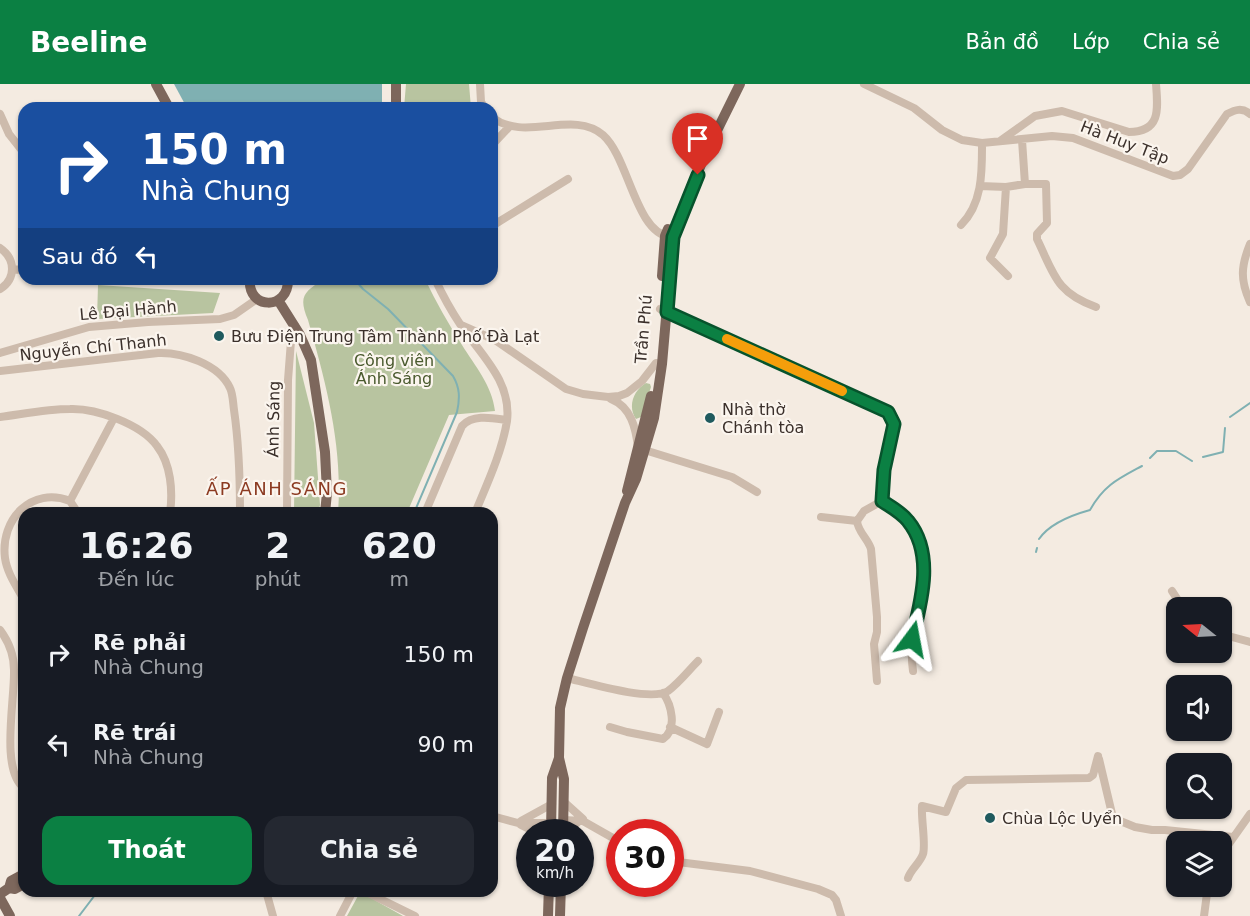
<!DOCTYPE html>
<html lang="vi">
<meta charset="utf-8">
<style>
body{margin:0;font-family:"DejaVu Sans",sans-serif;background:#242831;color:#f1f3f6;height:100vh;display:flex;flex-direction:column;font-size:22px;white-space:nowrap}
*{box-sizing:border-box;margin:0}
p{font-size:20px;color:#9ea1a6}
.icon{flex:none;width:33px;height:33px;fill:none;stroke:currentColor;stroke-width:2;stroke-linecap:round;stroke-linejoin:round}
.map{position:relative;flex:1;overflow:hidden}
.panel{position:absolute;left:18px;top:423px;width:480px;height:390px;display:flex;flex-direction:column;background:#171b24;border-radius:18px;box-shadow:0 2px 4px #0004}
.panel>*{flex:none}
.hud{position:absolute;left:18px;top:18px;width:480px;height:183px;border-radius:18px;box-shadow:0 2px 4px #0004;background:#1a4fa0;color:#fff;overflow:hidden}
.needle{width:39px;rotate:288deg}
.fabs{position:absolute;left:1166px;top:513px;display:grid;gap:12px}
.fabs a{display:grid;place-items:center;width:66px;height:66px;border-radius:12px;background:#171b24;box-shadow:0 2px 4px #0004;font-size:30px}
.speed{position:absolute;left:516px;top:735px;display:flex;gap:12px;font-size:30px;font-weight:700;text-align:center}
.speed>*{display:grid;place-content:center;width:78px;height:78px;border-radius:50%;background:#171b24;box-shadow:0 2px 4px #0004;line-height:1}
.speed small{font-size:15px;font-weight:400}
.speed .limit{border:9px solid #d22;background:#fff;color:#111}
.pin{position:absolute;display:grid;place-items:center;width:51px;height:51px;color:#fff;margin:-62px -26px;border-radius:50% 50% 50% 0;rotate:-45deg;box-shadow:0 0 6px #0007}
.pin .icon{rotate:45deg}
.me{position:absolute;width:66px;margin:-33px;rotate:13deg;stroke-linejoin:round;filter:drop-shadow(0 0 4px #0008)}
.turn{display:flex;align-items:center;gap:21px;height:126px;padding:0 24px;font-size:27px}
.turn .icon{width:78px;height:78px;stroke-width:2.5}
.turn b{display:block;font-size:42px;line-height:51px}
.then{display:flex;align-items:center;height:57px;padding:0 24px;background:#0003;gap:12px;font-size:22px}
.eta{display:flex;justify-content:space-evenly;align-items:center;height:102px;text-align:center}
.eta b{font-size:36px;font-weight:700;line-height:42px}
.action{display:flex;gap:12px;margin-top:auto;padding:12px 24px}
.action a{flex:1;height:69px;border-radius:18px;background:#0b8043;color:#fff;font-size:24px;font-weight:700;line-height:69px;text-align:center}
.action a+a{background:#242831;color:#f1f3f6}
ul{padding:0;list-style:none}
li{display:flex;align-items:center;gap:18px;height:90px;padding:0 24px}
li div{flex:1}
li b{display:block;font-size:22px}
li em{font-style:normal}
header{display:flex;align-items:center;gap:36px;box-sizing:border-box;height:84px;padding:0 30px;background:#0b8043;color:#fff}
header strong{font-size:28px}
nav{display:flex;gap:33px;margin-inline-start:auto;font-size:21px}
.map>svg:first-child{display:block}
</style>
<header>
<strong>Beeline</strong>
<nav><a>Bản đồ</a><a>Lớp</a><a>Chia sẻ</a></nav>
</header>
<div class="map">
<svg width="1250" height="832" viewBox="0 0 1250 832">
<rect width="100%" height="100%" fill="#f4ebe1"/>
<path fill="#b8c4a0" d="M406,0h63l2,24h-67z
M324,195h101c11,23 23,44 37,66 13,21 30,40 33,66l-46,4 -42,98h-69c5,-67 -12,-130 -30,-193 -10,-24 -4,-28 16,-41z
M98,201l122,8 -7,20 -116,6z
M296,267l18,72 6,82 -2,8h-24z
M646,299l4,1 1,3 -10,30 -5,2c-9,-13 -2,-29 10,-36z
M362,809l41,23h-56l12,-22z"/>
<path fill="#7fb0b2" d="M174,0h208v24h-195z"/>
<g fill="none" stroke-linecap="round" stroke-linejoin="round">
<path stroke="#7fb0b2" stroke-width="2" d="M356,197l7,8 25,20 65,67c7,12 7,22 4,36l-43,101
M1230,333l20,-14
M1203,373l20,-5 2,-24
M1150,374l7,-7h19l16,10
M1039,455c11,-16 33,-24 51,-29 14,-25 28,-31 52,-44
M1036,468l1,-4
M79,832l19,-25"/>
<path stroke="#cdbbac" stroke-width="8" d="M480,0l1,18 4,6
M864,0l50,24 28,22 20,10 20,3 70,-7 21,2 100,38 7,-1 8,-6 39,-55c8,-4 15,-7 23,0
M0,30l9,20 15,19
M492,33c32,26 81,-8 111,18 26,23 32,97 67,102
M1022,56l3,44
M1000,57l35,-25 27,-5 67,21c32,0 29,-23 27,-48
M492,61l18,-19
M980,102l26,1
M961,141c22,-22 21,-54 21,-82
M492,142l76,-47
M1250,160c-9,22 -10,36 0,58
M0,164c16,11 16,31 0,41
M12,185l12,1
M1008,192l-18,-18 13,-24 3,-47 19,-3h21l1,39 -10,11v5c17,35 19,54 59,68
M184,195l65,2
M435,195c7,15 15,30 25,45 20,30 52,57 47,97 -5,31 -20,63 -32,92
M660,225l228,103 6,12 -10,46 -2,31
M461,241l34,15 71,49 17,5 25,3 11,-1 8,-3 15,-12 14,-18 6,1
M0,269l89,-26 59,-5 72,-3 14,-4 23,-16
M0,287l158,-18c24,-1 61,11 72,35 3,6 3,15 4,22 5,34 6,69 6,103
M611,315c20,8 25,29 27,49l94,29 25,15
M0,333c23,-3 47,-8 70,-8 26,-1 71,15 87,37 14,18 16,45 13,67
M70,417l8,12
M882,417c79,50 21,103 31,170
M287,429l1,-133 3,-39 4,-15
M425,429l37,-87c11,-12 30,-8 45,-6
M821,433l36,4
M1172,507l11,17
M24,516c-7,-13 -17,-27 -19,-42 -5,-39 27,-72 65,-57l44,-83
M0,546c9,12 14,25 14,40 1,29 -14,100 10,118
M1221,550l29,8
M567,594c21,5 84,24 101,13 11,-8 21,-21 30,-30
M877,597l-3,-37 3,-12v-15l-6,-68c-3,-10 -13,-17 -14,-28l7,-10 18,-10
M610,643l17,5 36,7c15,-10 8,-35 0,-46
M670,643l37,17 12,-32
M1099,675l14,59 22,9 17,3h13l68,7
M563,717l20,18
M492,732l26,7h33
M563,736l20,1 37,21
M521,737l31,-17
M521,741l14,7
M568,748l12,-12
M1221,771l29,-41
M670,777l80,10 68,18 14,6 4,5 5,16
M908,794c3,-9 12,-15 15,-24 3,-9 -2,-35 -1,-48l24,6 10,-24 10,-8 123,-2 4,-3 5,-19
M266,807l7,25
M364,807l51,25
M340,832l13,-25
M1204,832l4,-30"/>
<path stroke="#7d675c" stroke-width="10" d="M156,0l13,24
M396,0v24
M699,83l41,-83
M662,192l3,-40 3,-7
M250,195c-3,31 39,32 38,0
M278,216l22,35 11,25 14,92 2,41 -2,20
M627,407l24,-95
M551,748l1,-54 7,-20
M563,748l1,-53 -5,-21 1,-50 7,-30 16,-50 42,-125 11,-24 18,-61 8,-54 11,-127 29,-75
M9,804l6,1 9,-5
M0,810l9,-6 2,-7 13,-7
M0,814l10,18
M548,832l1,-32
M560,832l1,-32"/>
</g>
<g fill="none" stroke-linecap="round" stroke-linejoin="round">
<g stroke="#07532c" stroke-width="15">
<path id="route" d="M698,91l-25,62 -6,75 221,100 6,12 -10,46 -2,31c9,6 19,11 26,20 27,33 13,81 4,118"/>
</g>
<use href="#route" stroke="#0b8043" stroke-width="10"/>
<path stroke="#f59e0b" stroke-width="10" d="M727,255l115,52"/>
</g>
<g fill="#1f5a5e" stroke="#fbf5ee" stroke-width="2">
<circle cx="219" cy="252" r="6"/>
<circle cx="710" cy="334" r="6"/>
<circle cx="990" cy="734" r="6"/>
</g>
<g text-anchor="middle" stroke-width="4.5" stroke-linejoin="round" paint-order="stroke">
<g font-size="16" fill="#3b302b" stroke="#fbf5ee">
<text transform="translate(1125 58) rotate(21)" y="6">Hà Huy Tập</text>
<text transform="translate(128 226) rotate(-5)" y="6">Lê Đại Hành</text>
<text transform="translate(643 245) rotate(-85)" y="6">Trần Phú</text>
<text transform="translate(93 263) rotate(-6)" y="6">Nguyễn Chí Thanh</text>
<text transform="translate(273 335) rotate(-89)" y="6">Ánh Sáng</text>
</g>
<g font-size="16" fill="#3b302b" stroke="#fbf5ee" text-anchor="start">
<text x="231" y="258">Bưu Điện Trung Tâm Thành Phố Đà Lạt</text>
<text x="722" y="331">Nhà thờ<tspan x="722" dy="18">Chánh tòa</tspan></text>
<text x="1002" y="740">Chùa Lộc Uyển</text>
</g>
<g font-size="16" fill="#4a5a2e" stroke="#fbf5ee">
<text x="394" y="282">Công viên<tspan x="394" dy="18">Ánh Sáng</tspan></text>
</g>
<g font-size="18" letter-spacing="1.5" fill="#8c3b22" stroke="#fbf5ee">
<text x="277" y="411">ẤP ÁNH SÁNG</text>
</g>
</g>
</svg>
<div class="fabs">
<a><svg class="needle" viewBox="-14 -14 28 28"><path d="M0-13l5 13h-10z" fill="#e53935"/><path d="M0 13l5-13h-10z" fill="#9ea1a6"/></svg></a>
<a><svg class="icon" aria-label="sound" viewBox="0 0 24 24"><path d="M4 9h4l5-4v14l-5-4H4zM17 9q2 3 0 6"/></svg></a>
<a><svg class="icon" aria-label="search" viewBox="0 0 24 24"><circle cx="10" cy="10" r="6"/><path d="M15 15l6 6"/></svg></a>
<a><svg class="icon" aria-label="layers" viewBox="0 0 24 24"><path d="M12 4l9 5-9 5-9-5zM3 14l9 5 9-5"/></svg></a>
</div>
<div class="speed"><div>20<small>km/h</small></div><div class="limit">30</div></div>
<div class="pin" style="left:698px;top:91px;background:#d93025"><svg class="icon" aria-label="arrive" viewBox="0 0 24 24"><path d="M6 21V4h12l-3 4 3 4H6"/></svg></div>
<svg class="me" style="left:912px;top:555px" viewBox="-20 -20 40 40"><path d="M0-17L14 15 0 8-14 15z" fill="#0b8043" stroke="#fff" stroke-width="4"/></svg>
<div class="hud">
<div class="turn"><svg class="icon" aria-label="right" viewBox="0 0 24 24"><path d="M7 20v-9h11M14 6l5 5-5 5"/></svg><div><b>150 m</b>Nhà Chung</div></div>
<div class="then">Sau đó<svg class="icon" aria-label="left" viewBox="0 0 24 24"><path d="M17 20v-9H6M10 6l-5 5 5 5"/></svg></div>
</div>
<section class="panel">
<div class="eta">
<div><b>16:26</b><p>Đến lúc</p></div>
<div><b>2</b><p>phút</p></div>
<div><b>620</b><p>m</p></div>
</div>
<ul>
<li><svg class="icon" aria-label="right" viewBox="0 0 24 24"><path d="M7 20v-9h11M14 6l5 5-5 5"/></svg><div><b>Rẽ phải</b><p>Nhà Chung</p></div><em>150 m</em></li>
<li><svg class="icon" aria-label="left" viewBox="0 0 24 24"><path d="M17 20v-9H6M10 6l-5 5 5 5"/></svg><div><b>Rẽ trái</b><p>Nhà Chung</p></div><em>90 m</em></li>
</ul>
<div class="action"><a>Thoát</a><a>Chia sẻ</a></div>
</section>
</div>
